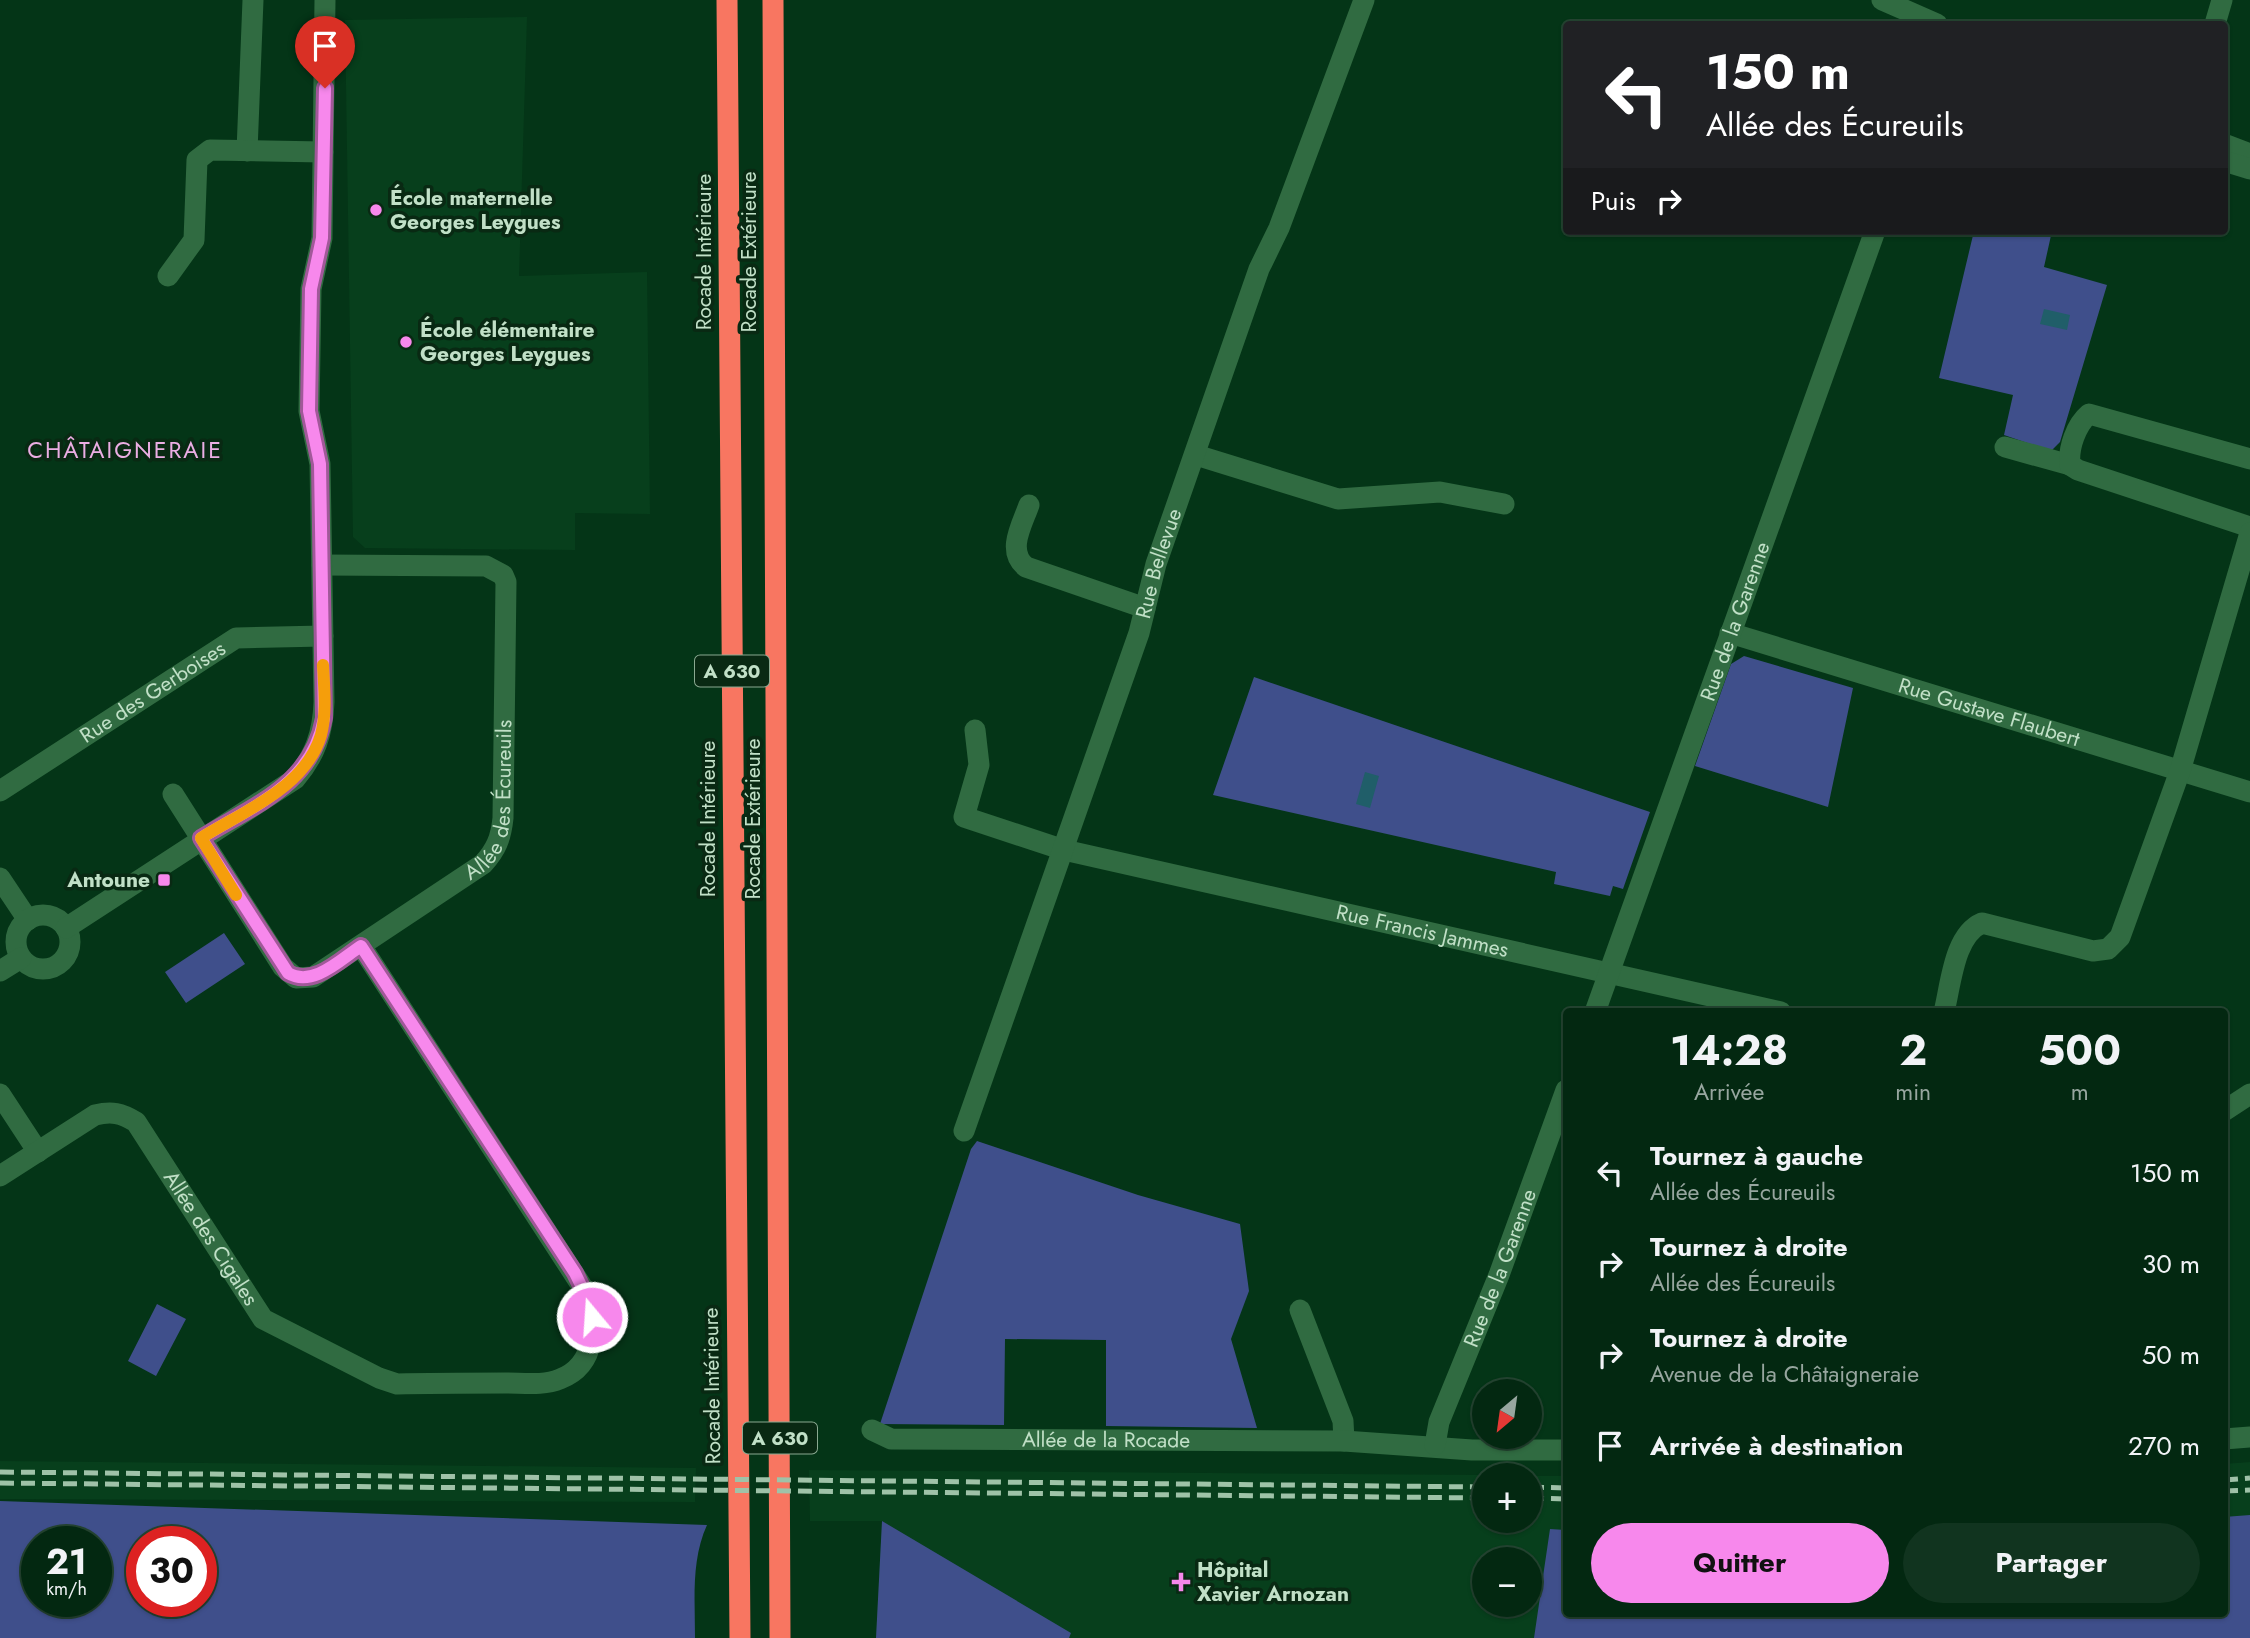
<!DOCTYPE html>
<html lang="fr">
<meta charset="utf-8">
<style>
body{margin:0;font-family:Jost,sans-serif;background:#11341f;color:#f1f3f6;height:100vh;display:flex;flex-direction:column;font-size:26px;white-space:nowrap}
*{box-sizing:border-box;margin:0}
p{font-size:23px;color:#97a69f}
.icon{flex:none;width:38px;height:38px;fill:none;stroke:currentColor;stroke-width:2;stroke-linecap:round;stroke-linejoin:round}
.map{position:relative;flex:1;overflow:hidden}
.side{position:absolute;left:1563px;top:1008px;width:665px;height:609px;display:flex;flex-direction:column;background:#032811;border-radius:7px;box-shadow:0 2px 5px #0004,0 0 0 2px #244431}
.side>*{flex:none}
.guide{position:absolute;left:1563px;top:21px;width:665px;height:214px;border-radius:7px;box-shadow:0 2px 5px #0004,0 0 0 2px #244431;background:#202124;color:#fff;overflow:hidden}
.needle{width:46px;rotate:209deg}
.tools{position:absolute;left:1472px;top:1379px;display:grid;gap:14px}
.tools a{display:grid;place-items:center;width:70px;height:70px;border-radius:50%;background:#032811;box-shadow:0 2px 5px #0004,0 0 0 2px #244431;font-size:35px}
.speed{position:absolute;left:21px;top:1526px;display:flex;gap:14px;font-size:35px;font-weight:700;text-align:center}
.speed>*{display:grid;place-content:center;width:91px;height:91px;border-radius:50%;background:#032811;box-shadow:0 2px 5px #0004,0 0 0 2px #244431;line-height:1}
.speed small{font-size:18px;font-weight:400}
.speed .limit{border:10px solid #d22;background:#fff;color:#111}
.pin{position:absolute;display:grid;place-items:center;width:60px;height:60px;color:#fff;margin:-72px -30px;border-radius:50% 50% 50% 0;rotate:-45deg;box-shadow:0 0 7px #0007}
.pin .icon{rotate:45deg}
.me{position:absolute;width:77px;margin:-38px;rotate:342deg;stroke-linejoin:round;filter:drop-shadow(0 0 5px #0008)}
.turn{display:flex;align-items:center;gap:24px;height:147px;padding:0 28px;font-size:32px}
.turn .icon{width:91px;height:91px;stroke-width:2.5}
.turn b{display:block;font-size:49px;line-height:60px}
.then{display:flex;align-items:center;height:66px;padding:0 28px;background:#0003;gap:14px;font-size:26px}
.eta{display:flex;justify-content:space-evenly;align-items:center;height:119px;text-align:center}
.eta b{font-size:42px;font-weight:700;line-height:49px}
.action{display:flex;gap:14px;margin-top:auto;padding:14px 28px}
.action a{flex:1;height:80px;border-radius:42px;background:#f788ec;color:#111;font-size:28px;font-weight:700;line-height:80px;text-align:center}
.action a+a{background:#11341f;color:#f1f3f6}
ul{padding:0;list-style:none}
li{display:flex;align-items:center;gap:21px;height:91px;padding:0 28px}
li div{flex:1}
li b{display:block;font-size:26px}
li em{font-style:normal}
.map>svg:first-child{display:block}
</style>
<div class="map">
<svg width="2250" height="1638" viewBox="0 0 2250 1638">
<rect width="100%" height="100%" fill="#043517"/>
<path fill="#073f1c" fill-rule="evenodd" d="M527,17l-8,259 128,-4 3,242 -75,-1v37l-210,-2 -12,-11 -8,-517z
M0,1461l696,7 -1,34 -695,-3z
M2250,1462v176h-1374l6,-117h-72l-1,-51 677,5 -2,46h46v-45h36v138h658v-150zM1484,1559h46v46h-46z"/>
<path fill="#3f4f8b" fill-rule="evenodd" d="M1974,231h78l-8,36 63,18 -47,157 -9,9 -47,-16 9,-40 -74,-17z
M1744,656l109,32 -25,119 -133,-41 36,-102z
M1254,677l396,135 -27,77 -10,-3 -3,10 -56,-12 2,-12 -343,-77z
M224,933l21,31 -59,39 -21,-31z
M977,1141l161,54 102,29 9,67 -18,48 26,89 -151,-2v-86l-101,-1 -1,86 -124,-1 91,-275z
M157,1304l29,15 -30,57 -28,-15z
M0,1501l707,24c-16,35 -12,75 -12,113h-695zM37,1542h59v59h-59zM142,1542h59v59h-59z
M2250,1515v123h-716l16,-109 16,1v84h658v-97z
M882,1521l189,112 -2,5h-193z"/>
<path fill="#205e69" d="M2044,309l26,6 -3,15 -27,-6z
M1365,772l14,4 -9,32 -14,-4z"/>
<g fill="none" stroke-linecap="round" stroke-linejoin="round">
<g stroke="#306b41" stroke-width="21">
<path d="M1882,0l55,24"/>
<path d="M2215,24l7,-24"/>
<path d="M2224,144l26,10"/>
<path d="M247,151l6,-151"/>
<path d="M2224,161l26,8"/>
<path d="M168,276l26,-36 3,-80 13,-10 113,2"/>
<path d="M2005,447l65,18"/>
<path d="M1196,455l142,44 102,-7 64,12"/>
<path d="M2250,459l-161,-45c-13,11 -21,34 -19,51l8,5 172,57"/>
<path d="M1029,505c-7,20 -23,46 -3,62l119,41"/>
<path id="s1" d="M1730,633l520,159"/>
<path id="s2" d="M975,730l4,35 -15,52 100,33 717,162"/>
<path id="s3" d="M0,791l236,-153 87,-2"/>
<path id="s4" d="M173,794l110,173 13,11 17,-1 170,-113c13,-14 18,-26 20,-46l3,-236 -3,-7 -17,-9 -164,-1"/>
<path d="M0,878l28,42"/>
<circle cx="43" cy="942" r="27"/>
<path d="M66,928l229,-149c20,-23 28,-46 29,-77l-4,-238 -11,-53 2,-122 11,-51 3,-238"/>
<path d="M0,971l21,-13"/>
<path id="s5" d="M1595,1012l280,-781"/>
<path d="M1944,1012c7,-28 10,-77 38,-89l111,28 15,-2 12,-12 60,-166 70,-238"/>
<path d="M0,1094l38,58"/>
<path d="M2224,1111l26,-17"/>
<path id="s6" d="M964,1131l175,-498 17,-69 103,-295 20,-41 85,-228"/>
<path id="s7" d="M0,1176l95,-61c17,-4 26,-2 41,7l127,197 116,59 18,6c36,-1 73,-1 109,-1 17,0 38,3 54,-4 37,-14 37,-57 25,-88l-224,-345"/>
<path d="M1300,1310l43,111 1,20"/>
<path id="s8" d="M872,1430l19,9 453,2 128,9h94"/>
<path d="M2224,1439l26,-2"/>
<path id="s9" d="M1435,1445l4,-23 60,-147 67,-185"/>
</g>
<path stroke="#f87661" stroke-width="21" d="M727,0l13,1638
M773,0l7,1638"/>
<path stroke="#9fc2a8" stroke-width="5" stroke-dasharray="14 7" stroke-linecap="butt" d="M0,1472l1484,15
M2224,1480l26,-2
M0,1483l1484,15
M1530,1487l36,1
M2224,1491l26,-1
M1530,1498l36,1"/>
</g>
<g fill="none" stroke-linecap="round" stroke-linejoin="round">
<g stroke="#a15899" stroke-width="18">
<path id="route" d="M325,88l-3,150 -11,51 -2,122 11,53 4,254c-12,67 -70,87 -123,120l87,135c25,15 53,-14 73,-27l214,327 16,33 1,11"/>
</g>
<use href="#route" stroke="#f788ec" stroke-width="12"/>
<path stroke="#f59e0b" stroke-width="12" d="M236,895l-35,-57c43,-27 105,-51 120,-103 6,-23 3,-48 2,-70"/>
</g>
<g fill="#f788ec" stroke="#092913" stroke-width="2.5">
<circle cx="376" cy="210" r="7"/>
<circle cx="406" cy="342" r="7"/>
<rect x="157" y="873" width="14" height="14" rx="3.5"/>
<path d="M1177.5 1571.5h7v7h7v7h-7v7h-7v-7h-7v-7h7z"/>
</g>
<g text-anchor="middle" stroke-width="7" stroke-linejoin="round" paint-order="stroke">
<g fill="#092913" stroke="#8aa991" stroke-width="2">
<rect x="695" y="655.5" width="74" height="31" rx="5"/>
<rect x="743" y="1422.5" width="74" height="31" rx="5"/>
</g>
<g font-size="19" font-weight="bold" fill="#c1e0c7">
<text x="732" y="678">A 630</text>
<text x="780" y="1445">A 630</text>
</g>
<g font-size="21" font-weight="bold" fill="#c1e0c7" stroke="#092913" text-anchor="start">
<text x="390" y="205">École maternelle<tspan x="390" dy="24">Georges Leygues</tspan></text>
<text x="420" y="337">École élémentaire<tspan x="420" dy="24">Georges Leygues</tspan></text>
<text x="150" y="887" text-anchor="end">Antoune</text>
<text x="1197" y="1577">Hôpital<tspan x="1197" dy="24">Xavier Arnozan</tspan></text>
</g>
<g font-size="21" fill="#c1e0c7" stroke="#092913">
<text transform="translate(704 252) rotate(-90)" y="7">Rocade Intérieure</text>
<text transform="translate(749 252) rotate(-90)" y="7">Rocade Extérieure</text>
<text dy="7" stroke="none"><textPath href="#s6" startOffset="600">Rue Bellevue</textPath></text>
<text dy="7" stroke="none"><textPath href="#s5" startOffset="415">Rue de la Garenne</textPath></text>
<text dy="7" stroke="none"><textPath href="#s3" startOffset="182">Rue des Gerboises</textPath></text>
<text dy="7" stroke="none"><textPath href="#s1" startOffset="271">Rue Gustave Flaubert</textPath></text>
<text dy="7" stroke="none"><textPath href="#s4" startOffset="508">Allée des Écureuils</textPath></text>
<text transform="translate(708 819) rotate(-90)" y="7">Rocade Intérieure</text>
<text transform="translate(753 819) rotate(-90)" y="7">Rocade Extérieure</text>
<text dy="7" stroke="none"><textPath href="#s2" startOffset="562">Rue Francis Jammes</textPath></text>
<text dy="7" stroke="none"><textPath href="#s7" startOffset="294">Allée des Cigales</textPath></text>
<text dy="7" stroke="none"><textPath href="#s9" startOffset="189">Rue de la Garenne</textPath></text>
<text transform="translate(712 1386) rotate(-91)" y="7">Rocade Intérieure</text>
<text dy="7" stroke="none"><textPath href="#s8" startOffset="236">Allée de la Rocade</textPath></text>
</g>
<g font-size="23" letter-spacing="2" fill="#ebaee4" stroke="#092913">
<text x="125" y="458">CHÂTAIGNERAIE</text>
</g>
</g>
</svg>
<div class="tools">
<a><svg class="needle" viewBox="-14 -14 28 28"><path d="M0-13l5 13h-10z" fill="#e53935"/><path d="M0 13l5-13h-10z" fill="#97a69f"/></svg></a>
<a>+</a>
<a>−</a>
</div>
<div class="speed"><div>21<small>km/h</small></div><div class="limit">30</div></div>
<div class="pin" style="left:325px;top:88px;background:#d93025"><svg class="icon" aria-label="arrive" viewBox="0 0 24 24"><path d="M6 21V4h12l-3 4 3 4H6"/></svg></div>
<svg class="me" style="left:592px;top:1317px" viewBox="-20 -20 40 40"><circle r="17" fill="#f788ec" stroke="#fff" stroke-width="3"/><path d="M0-11L8 9 0 5-8 9z" fill="#fff"/></svg>
<div class="guide">
<div class="turn"><svg class="icon" aria-label="left" viewBox="0 0 24 24"><path d="M17 20v-9H6M10 6l-5 5 5 5"/></svg><div><b>150 m</b>Allée des Écureuils</div></div>
<div class="then">Puis<svg class="icon" aria-label="right" viewBox="0 0 24 24"><path d="M7 20v-9h11M14 6l5 5-5 5"/></svg></div>
</div>
<section class="side">
<div class="eta">
<div><b>14:28</b><p>Arrivée</p></div>
<div><b>2</b><p>min</p></div>
<div><b>500</b><p>m</p></div>
</div>
<ul>
<li><svg class="icon" aria-label="left" viewBox="0 0 24 24"><path d="M17 20v-9H6M10 6l-5 5 5 5"/></svg><div><b>Tournez à gauche</b><p>Allée des Écureuils</p></div><em>150 m</em></li>
<li><svg class="icon" aria-label="right" viewBox="0 0 24 24"><path d="M7 20v-9h11M14 6l5 5-5 5"/></svg><div><b>Tournez à droite</b><p>Allée des Écureuils</p></div><em>30 m</em></li>
<li><svg class="icon" aria-label="right" viewBox="0 0 24 24"><path d="M7 20v-9h11M14 6l5 5-5 5"/></svg><div><b>Tournez à droite</b><p>Avenue de la Châtaigneraie</p></div><em>50 m</em></li>
<li><svg class="icon" aria-label="arrive" viewBox="0 0 24 24"><path d="M6 21V4h12l-3 4 3 4H6"/></svg><div><b>Arrivée à destination</b></div><em>270 m</em></li>
</ul>
<div class="action"><a>Quitter</a><a>Partager</a></div>
</section>
</div>
